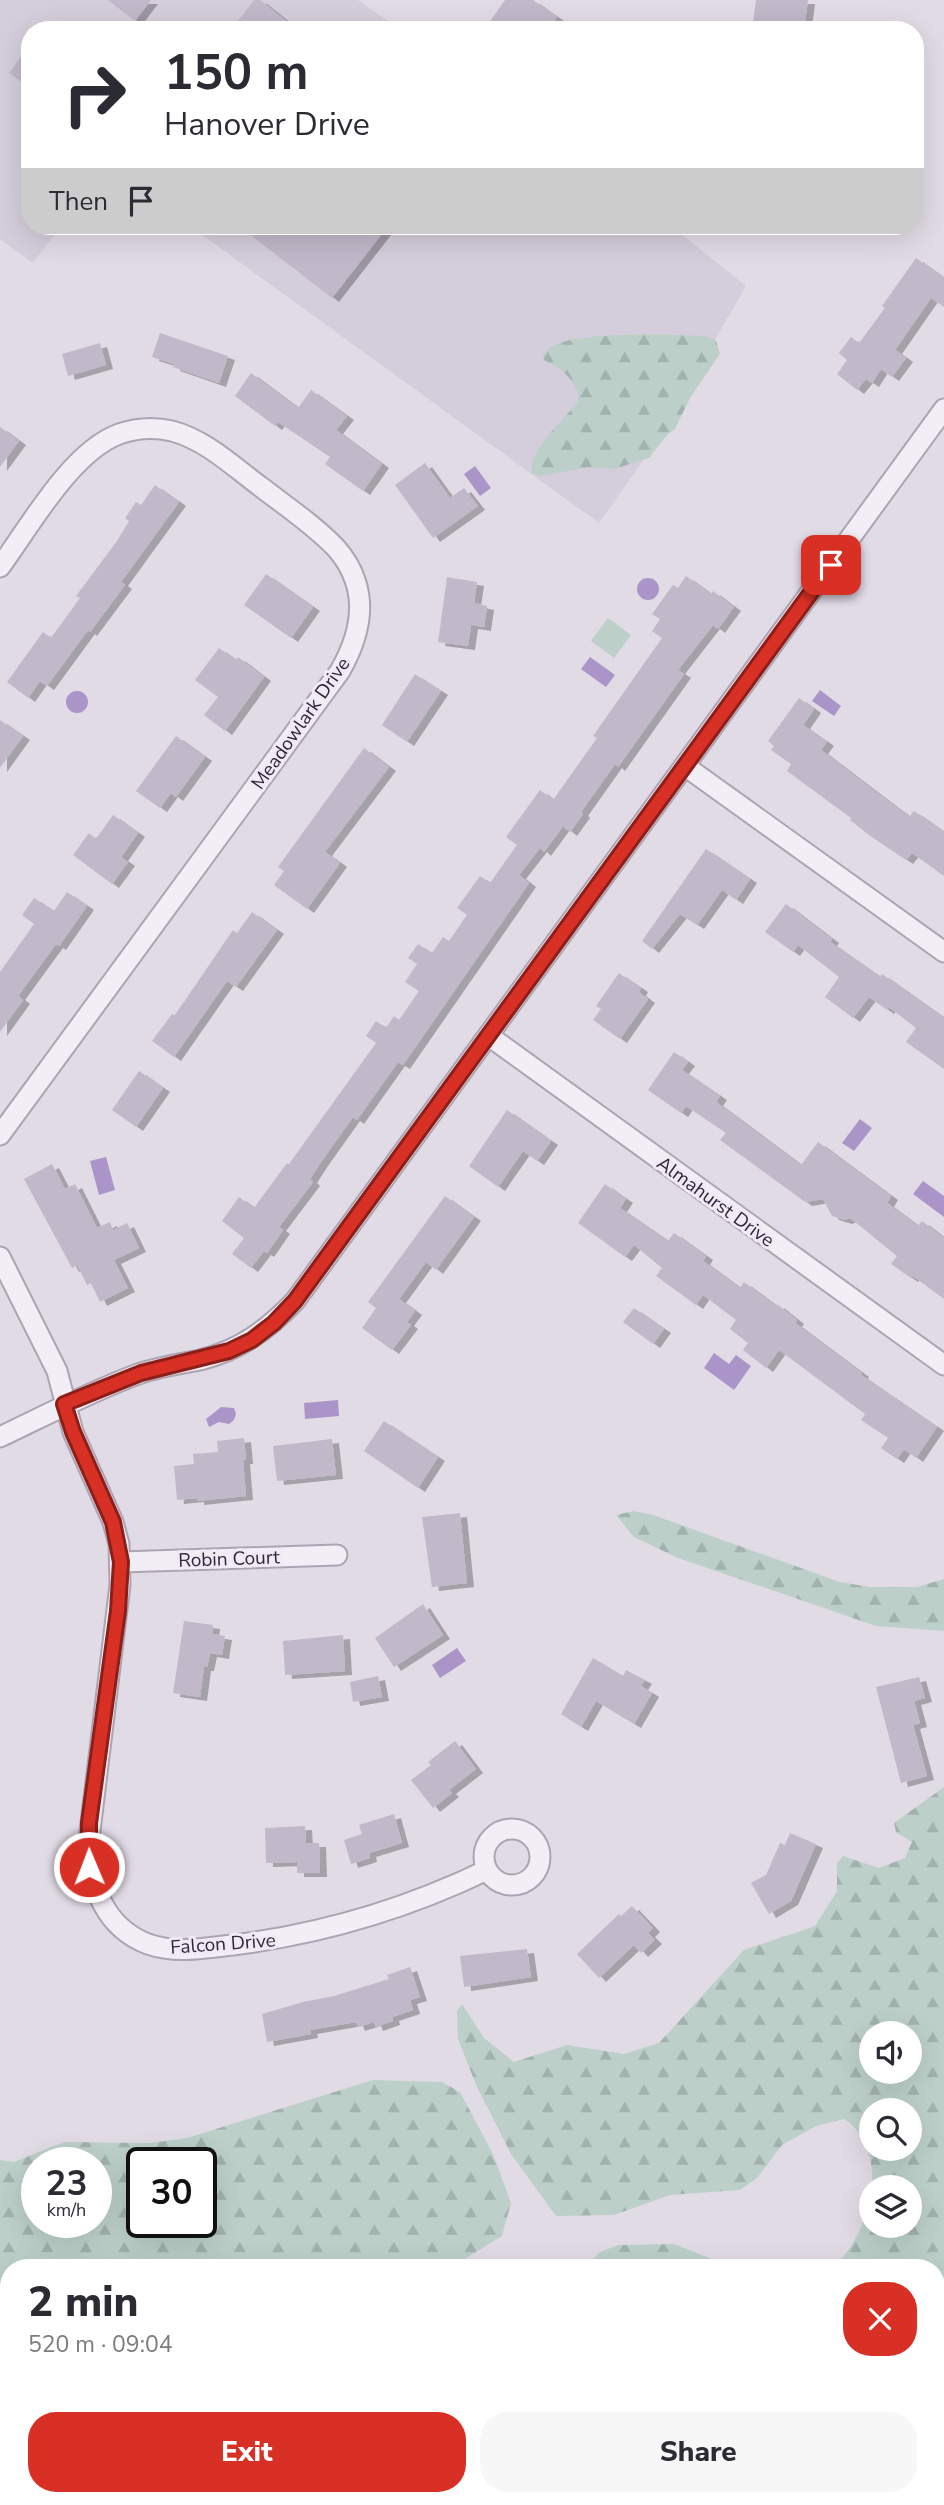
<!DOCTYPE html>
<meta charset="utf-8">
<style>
body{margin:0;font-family:"Nunito Sans",sans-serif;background:#f7f7f7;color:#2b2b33;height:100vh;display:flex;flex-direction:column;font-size:26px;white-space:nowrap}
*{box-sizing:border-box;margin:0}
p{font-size:23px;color:#7c7c81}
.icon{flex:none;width:38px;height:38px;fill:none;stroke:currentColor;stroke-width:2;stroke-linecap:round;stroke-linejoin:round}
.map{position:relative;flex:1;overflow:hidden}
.drawer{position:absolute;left:0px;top:2259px;width:945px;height:247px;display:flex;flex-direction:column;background:#fff;border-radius:28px 28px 0 0;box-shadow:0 7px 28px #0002}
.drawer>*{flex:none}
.guide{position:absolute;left:21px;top:21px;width:903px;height:214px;border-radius:28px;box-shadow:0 7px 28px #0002;background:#fff;color:#2b2b33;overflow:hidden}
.controls{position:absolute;left:859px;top:2021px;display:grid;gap:14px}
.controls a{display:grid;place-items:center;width:63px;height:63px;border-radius:50%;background:#fff;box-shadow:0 7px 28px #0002;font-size:35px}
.speed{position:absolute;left:21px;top:2147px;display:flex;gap:14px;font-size:35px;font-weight:700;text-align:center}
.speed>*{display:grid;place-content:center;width:91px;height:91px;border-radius:50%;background:#fff;box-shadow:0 7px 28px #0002;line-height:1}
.speed small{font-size:18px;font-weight:400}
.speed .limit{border:4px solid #111;border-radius:10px;background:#fff;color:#111}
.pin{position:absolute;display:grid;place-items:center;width:60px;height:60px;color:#fff;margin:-30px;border-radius:14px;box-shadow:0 4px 10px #0006}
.me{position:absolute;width:77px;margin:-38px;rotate:359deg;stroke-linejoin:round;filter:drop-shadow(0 0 5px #0008)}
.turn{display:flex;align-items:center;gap:24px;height:147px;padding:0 28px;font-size:32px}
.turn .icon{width:91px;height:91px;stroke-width:2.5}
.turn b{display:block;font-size:49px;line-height:60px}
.then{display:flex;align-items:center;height:66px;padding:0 28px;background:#0003;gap:14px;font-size:26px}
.round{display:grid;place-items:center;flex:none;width:74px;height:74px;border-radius:28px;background:#f7f7f7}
.summary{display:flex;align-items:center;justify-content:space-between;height:119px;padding:0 28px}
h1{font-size:42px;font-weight:800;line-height:52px}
.button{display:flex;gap:14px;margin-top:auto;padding:14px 28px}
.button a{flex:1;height:80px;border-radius:28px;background:#d93025;color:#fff;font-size:28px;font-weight:800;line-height:80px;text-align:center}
.button a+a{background:#f7f7f7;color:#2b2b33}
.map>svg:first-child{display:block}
</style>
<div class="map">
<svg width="944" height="2505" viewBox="0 0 944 2505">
<defs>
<pattern id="forest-firs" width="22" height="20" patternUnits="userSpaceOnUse" patternTransform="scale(1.75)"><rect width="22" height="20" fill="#bcd0c9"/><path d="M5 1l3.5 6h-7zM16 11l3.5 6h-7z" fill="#a2b2ae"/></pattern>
<filter id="shadow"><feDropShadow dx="7" dy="4" stdDeviation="0" flood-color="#0004"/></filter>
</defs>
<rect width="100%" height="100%" fill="#e1dbe6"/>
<path fill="#d4cddb" d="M0,0h358l42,30h-370v196h31l-28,37 -33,-24z
M190,226h481l75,60 -92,159 -55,78z"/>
<path fill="url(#forest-firs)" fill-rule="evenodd" d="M653,334l49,2 14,4 4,14 -30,44 -15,31 -8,6 -18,23 -35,11 -24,-2 -50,9 -9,-3c1,-31 33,-50 48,-74 -4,-21 -16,-29 -35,-39l-1,-5c13,-23 85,-19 110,-21z
M634,1511l19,4 187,67 30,5h47l27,-8v52l-68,-5 -198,-68 -44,-21 -18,-22z
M944,1787v718h-944v-345l14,2 50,-20 87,1 36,-5 186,-58 69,2 18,10 33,62 18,49 -9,33 -52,32h-441v229h927v-229h-103c31,-29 53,-90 29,-129 -5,-9 -9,-15 -18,-20l-28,7 -34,19 -25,33 -17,12 -70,5 -56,20 -58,1 -45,-62 -34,-67 -19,-48 -1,-28 5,-7 22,34 30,24 53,-17 57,9 35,-11 85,-93 71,-24 22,-35v-28l6,-7 36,12 26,-10 7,-16 -16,-10 -2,-9zM872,2034h38v38h-38zM872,2110h38v39h-38zM37,2163h59v59h-59zM142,2163h59v59h-59zM872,2188h38v38h-38z
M674,2244l60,24h-148l14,-16 18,-7z"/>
<path fill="#bcd0c9" d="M608,618l23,17 -17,23 -23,-17z"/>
<path fill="#aa94c8" d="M475,466l16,22 -11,8 -16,-22z
M637 589a11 11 0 1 1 22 0a11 11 0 1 1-22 0Z
M590,657l25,18 -9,12 -25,-18z
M820,690l21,16 -7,10 -22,-15z
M66 702a11 11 0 1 1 22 0a11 11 0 1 1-22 0Z
M860,1119l12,9 -18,23 -12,-8z
M106,1157l9,33 -16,5 -9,-34z
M923,1181l21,15v21l-31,-23z
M714,1353l15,11 7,-9 15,11 -17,24 -30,-22z
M338,1400l1,16 -34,3 -1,-16z
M221,1407l13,1 2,6 -2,6 -5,4 -10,-2 -10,5 -3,-8z
M457,1648l9,13 -26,17 -8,-13z"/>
<path fill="#c1b8c9" filter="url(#shadow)" d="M108,0h43l-16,21z
M254,0h6l38,30h-67z
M505,0h28l24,17 -10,13h-63z
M756,0h52l-4,30h-52z
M30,44v44l-21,-15z
M239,226h149l-56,72z
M916,258l28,20v29l-13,-9 -36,52 11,8 -14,19 -11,-8 -9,14 -6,-4 -9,11 -20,-16 10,-14 -8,-7 12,-16 8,6 26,-35 -3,-2z
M160,333l68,23 -9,27 -46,-16 1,-3 -22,-7z
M100,343l6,22 -38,11 -6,-22z
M251,373l47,35 13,-18 36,26 -11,14 46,34 -19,27 -38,-27 5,-7 -52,-35 -3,4 -40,-30z
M0,427l19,14 -19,26z
M425,463l25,35 14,-10 14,18 -45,32 -38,-53z
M155,485l24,17 -58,80 4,3 -35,47 -2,-2 -41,56 -7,-5 -12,17 -21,-16 36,-50 8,6 29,-40 -4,-2 41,-55 12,-20 -4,-3 11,-16 5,3z
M266,574l47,33 -22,31 -47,-33z
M686,576l25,18 2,-3 21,16 -16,22 -5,-4 -35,45 6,4 -66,93 -3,-3 -34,48 2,2 -13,18 -7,-6 -19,26 -4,-4 -21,27 10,8 -126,182 -5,-3 -41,58 -4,-3 -32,45 -11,17 3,3 -34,45 4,3 -16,23 -3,-2 -13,17 -19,-14 12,-16 -22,-17 17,-24 15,11 33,-45 2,1 87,-121 -10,-7 10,-15 10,7 8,-12 5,4 20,-29 -14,-9 12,-18 -9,-6 10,-14 14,9 11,-16 6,4 18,-26 -10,-7 23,-32 10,7 27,-38 -11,-8 34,-47 13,10 44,-62 -4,-2 69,-98 -10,-7 8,-12 -8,-5 21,-29 5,3z
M447,577l30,5 -3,21 13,3 -3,21 -13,-2 -3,21 -30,-4z
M219,648l17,12 2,-3 26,20 -39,54 -21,-16 14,-18 -23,-17z
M415,674l26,17 -34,51 -25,-17z
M799,698l15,11 -11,16 24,17 -6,8 88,67 5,-6 30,21v44l-32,-23 -6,7 -37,-25 -19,-15 1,-2 -64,-47 4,-7 -20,-14 3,-4 -6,-5z
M0,720l23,16 -23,32z
M176,736l29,21 -29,40 -5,-4 -11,15 -24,-17z
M364,748l25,19 -64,85 15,11 -33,46 -33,-24 10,-14 -6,-4z
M113,815l25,18 -17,24 7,5 -16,22 -39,-29 16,-22 7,6z
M706,849l44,30 -14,21 -14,-10 -25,35 -17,-11 -28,35 -10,-8z
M67,892l20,14 -28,40 -3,-2 -38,52 5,4 -23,32v-60l34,-48 -12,-9 12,-17 20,13z
M786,904l46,35 -2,3 50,35 2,-3 62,44v51l-38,-27 10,-14 -27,-21 -2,3 -18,-13 -16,21 -28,-21 14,-20 -41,-32 -5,7 -28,-20z
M252,912l25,18 -41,57 -9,-6 -53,76 -22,-16 20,-27 3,1 58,-85 4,3z
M619,973l22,15 -2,4 9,7 -28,40 -27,-19 8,-11 -5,-3z
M674,1052l14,10 -6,8 38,26 -4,6 85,63 17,-23 73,54 -4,7 31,23 4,-5 22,17v61l-31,-23 -2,2 -20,-14 6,-8 -47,-38 -5,2 -13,-4 -9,-17 -18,3 -85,-62 6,-7 -40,-27 -5,7 -33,-23z
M139,1071l24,17 -27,39 -24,-17z
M507,1110l44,31 -14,20 -14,-10 -25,36 -29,-21z
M52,1164l13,25 10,-5 22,44 13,-6 3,8 14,-7 12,25 -25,12 14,28 -28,14 -9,-19 -4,2 -10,-20 -5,3 -48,-89z
M605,1184l21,15 -6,9 48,33 6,-8 32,23 -3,5 37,27 4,-6 32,24 1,-2 20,16 -2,3 67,50 -1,2 76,52 -21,31 -12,-9 -7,10 -16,-11 7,-10 -27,-18 4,-6 -86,-64 -13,18 -23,-18 5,-7 -18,-14 6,-9 -33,-25 -7,10 -40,-29 6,-8 -28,-23 -9,12 -47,-34z
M445,1196l29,21 -38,53 -10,-8 -27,37 16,12 -8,11 4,3 -19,25 -30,-22 14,-20 -8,-6z
M634,1308l30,21 -11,15 -30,-22z
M384,1421l54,36 -20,31 -54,-37z
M244,1438l2,22h-3l3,36 -49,5v-3l-20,2 -3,-34 20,-2 -1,-10 25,-2 -1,-11z
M332,1439l4,36 -59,6 -4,-35z
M460,1513l7,70 -35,4 -10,-70z
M423,1604l20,31 -49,32 -19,-29z
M184,1621l29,4 -1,9 13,2 -3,19 -12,-2 -3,14h-3l-4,30 -27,-4z
M343,1635l2,36 -60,4 -2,-34z
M593,1658l30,18 3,-6 19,10 -4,6 11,7 -18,31 -38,-23 -15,26 -20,-13z
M378,1676l4,21 -29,5 -3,-20z
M919,1677l6,21 -11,3 6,22 -7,2 14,51 -26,7 -25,-96z
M455,1741l21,28 -27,21 3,3 -19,15 -22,-28 20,-15 -3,-3z
M394,1814l8,29 -33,10 1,5 -19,6 -7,-24 18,-6 -3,-9z
M305,1826l1,17h13l1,30h-23v-11l-31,1 -1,-35z
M790,1833l26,11 -25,57 -22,13 -18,-31 15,-8 14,-32 5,2z
M632,1906l21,22 -5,5 7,7 -14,13 -7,-8 -35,33 -22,-24 42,-40 2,2z
M527,1949l4,28 -67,10 -4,-31z
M410,1967l10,30 -10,3 3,10 -21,7 1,4 -17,6 -2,-5 -16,5 -2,-5 -46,8 1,4 -44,8 -5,-28 41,-12 31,-6 55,-17 -2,-4z"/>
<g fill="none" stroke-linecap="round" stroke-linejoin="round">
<g stroke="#aca4b3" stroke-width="23">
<path id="street" d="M0,567c30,-41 71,-115 119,-133 17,-6 36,-7 53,-3 34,9 62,36 89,56 26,20 53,38 75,61 8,9 15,20 19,32 11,31 1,63 -15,91l-340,464
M685,766l259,186
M489,1036l455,329
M0,1257l57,114 16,61 40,90 6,22 1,41 -32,262c3,41 18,81 60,97 28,10 57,4 85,1 89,-11 173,-36 254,-75
M0,1437c46,-22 90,-45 138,-63 20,-7 41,-10 62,-14 40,-10 67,-30 95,-59l649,-892
M121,1562l216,-7
M484 1857a28 28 0 1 1 56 0a28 28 0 1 1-56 0Z"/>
</g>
<use href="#street" stroke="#f2eef5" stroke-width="19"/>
</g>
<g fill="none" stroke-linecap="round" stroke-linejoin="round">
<g stroke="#8d1f18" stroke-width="18">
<path id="route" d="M89,1867v-44l29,-212 3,-49 -8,-40 -40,-90 -9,-28 77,-31 88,-22 23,-11 22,-17 21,-22 536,-736"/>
</g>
<use href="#route" stroke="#d93025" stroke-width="12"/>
</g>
<g text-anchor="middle" stroke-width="6" stroke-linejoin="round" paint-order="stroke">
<g font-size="19" fill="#32253c" stroke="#efeaf4">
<text transform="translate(300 723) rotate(-55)" y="7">Meadowlark Drive</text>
<text transform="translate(716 1201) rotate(36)" y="7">Almahurst Drive</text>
<text transform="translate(229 1558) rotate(-2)" y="7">Robin Court</text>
<text transform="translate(223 1943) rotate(-4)" y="7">Falcon Drive</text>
</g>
</g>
</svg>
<div class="controls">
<a><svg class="icon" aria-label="sound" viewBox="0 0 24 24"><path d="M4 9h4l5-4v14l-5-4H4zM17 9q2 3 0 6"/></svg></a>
<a><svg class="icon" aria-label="search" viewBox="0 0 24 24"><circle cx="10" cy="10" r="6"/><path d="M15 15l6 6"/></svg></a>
<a><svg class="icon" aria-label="layers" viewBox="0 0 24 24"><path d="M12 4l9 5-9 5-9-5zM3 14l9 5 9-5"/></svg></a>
</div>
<div class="speed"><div>23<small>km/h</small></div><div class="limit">30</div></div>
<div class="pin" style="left:831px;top:565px;background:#d93025"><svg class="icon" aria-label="arrive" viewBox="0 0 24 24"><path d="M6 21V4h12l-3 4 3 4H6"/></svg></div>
<svg class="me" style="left:89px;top:1867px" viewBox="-20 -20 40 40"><circle r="17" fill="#d93025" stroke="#fff" stroke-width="3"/><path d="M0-11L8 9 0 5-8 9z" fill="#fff"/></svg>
<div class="guide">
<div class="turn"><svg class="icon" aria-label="right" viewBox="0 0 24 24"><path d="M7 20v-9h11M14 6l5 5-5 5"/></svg><div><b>150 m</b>Hanover Drive</div></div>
<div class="then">Then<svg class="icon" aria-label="arrive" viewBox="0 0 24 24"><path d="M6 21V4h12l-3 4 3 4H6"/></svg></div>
</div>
<section class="drawer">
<div class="summary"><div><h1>2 min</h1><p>520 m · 09:04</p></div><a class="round" style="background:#d93025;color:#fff"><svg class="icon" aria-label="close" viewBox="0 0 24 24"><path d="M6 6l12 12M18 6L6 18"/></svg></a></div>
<div class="button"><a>Exit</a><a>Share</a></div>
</section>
</div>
